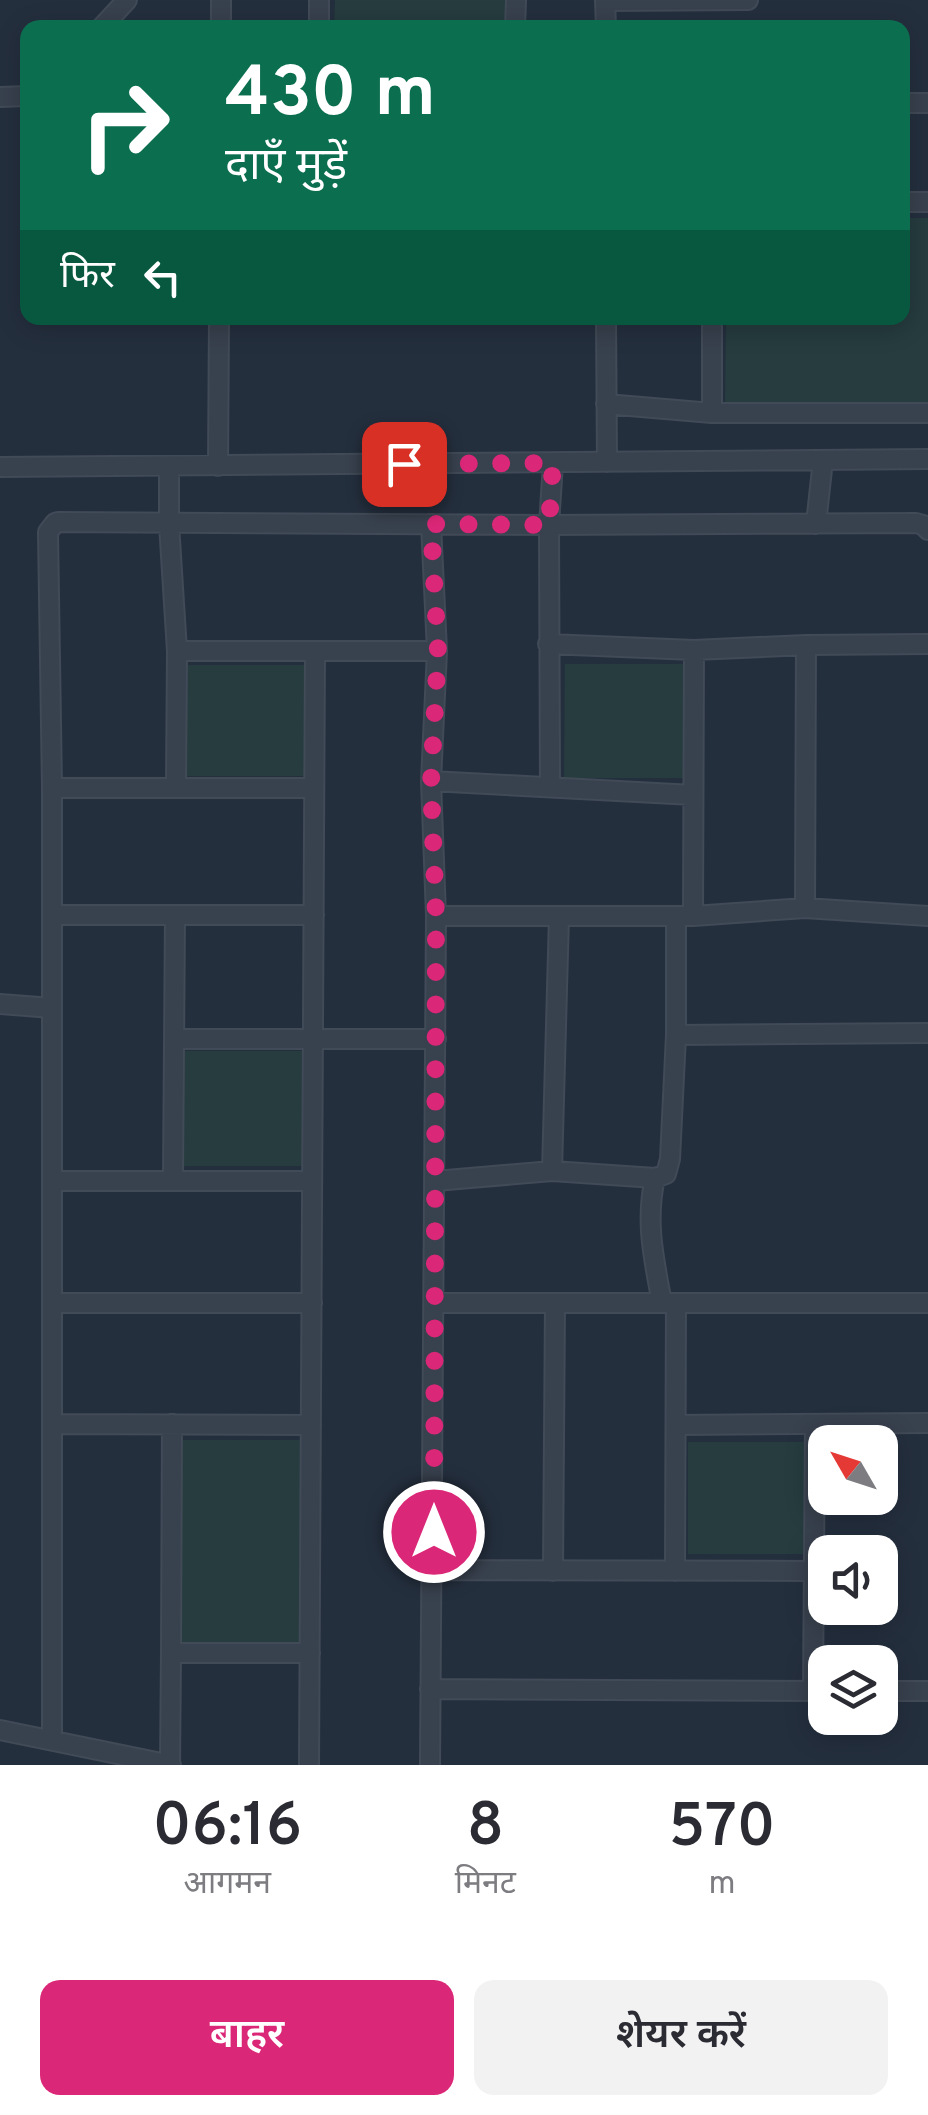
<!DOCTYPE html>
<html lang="hi">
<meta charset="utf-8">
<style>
body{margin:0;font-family:Overpass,"Noto Sans Devanagari",sans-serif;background:#f2f2f3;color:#2b2b33;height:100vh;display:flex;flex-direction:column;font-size:38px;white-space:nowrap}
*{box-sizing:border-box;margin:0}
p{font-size:32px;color:#7c7c81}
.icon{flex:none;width:55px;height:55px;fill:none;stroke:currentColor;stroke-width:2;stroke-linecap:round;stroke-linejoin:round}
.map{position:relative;height:1765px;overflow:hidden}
.side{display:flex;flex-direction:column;background:#fff;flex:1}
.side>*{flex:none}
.top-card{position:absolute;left:20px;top:20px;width:890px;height:305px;border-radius:20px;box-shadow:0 5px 25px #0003;background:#0b6e4f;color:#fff;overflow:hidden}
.needle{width:65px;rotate:309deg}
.buttons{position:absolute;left:808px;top:1425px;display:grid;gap:20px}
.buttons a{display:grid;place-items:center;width:90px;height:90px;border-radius:20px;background:#fff;box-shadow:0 5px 25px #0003;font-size:50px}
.pin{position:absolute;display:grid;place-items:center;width:85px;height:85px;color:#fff;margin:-42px;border-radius:20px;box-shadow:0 5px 15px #0006}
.me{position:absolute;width:110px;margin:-55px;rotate:0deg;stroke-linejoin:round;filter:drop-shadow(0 0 8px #0008)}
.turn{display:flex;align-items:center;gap:35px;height:210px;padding:0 40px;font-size:45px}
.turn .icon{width:130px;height:130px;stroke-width:2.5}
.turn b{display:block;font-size:70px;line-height:85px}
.then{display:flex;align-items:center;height:95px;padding:0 40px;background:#0003;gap:20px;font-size:38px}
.eta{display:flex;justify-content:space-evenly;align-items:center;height:170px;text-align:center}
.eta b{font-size:60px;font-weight:600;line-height:70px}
.cta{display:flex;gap:20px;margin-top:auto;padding:20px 40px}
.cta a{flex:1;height:115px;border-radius:20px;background:#db2777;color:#fff;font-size:40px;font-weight:600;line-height:115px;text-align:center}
.cta a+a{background:#f2f2f3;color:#2b2b33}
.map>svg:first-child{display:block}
</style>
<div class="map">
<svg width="928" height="1765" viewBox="0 0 928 1765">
<rect width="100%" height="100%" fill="#242f3e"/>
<path fill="#263c3f" d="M335,0h171v27h-172z
M903,218h25v185l-203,-1 1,-84h176z
M565,664h120v114h-121z
M187,665h119v111h-119z
M183,1051h121l-1,115h-121z
M182,1440h122l-1,203h-122z
M688,1442h119l-1,112h-118z"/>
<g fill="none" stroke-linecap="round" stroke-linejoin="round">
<g stroke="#414a57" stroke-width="22">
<path id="street" d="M605,0l1,28
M605,1l143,-1
M101,28l26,-28
M221,28v-28
M319,28v-28
M515,28l1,-28
M0,97l28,-1
M902,103h26
M902,202h26
M606,318l1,144
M606,404l106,9h216
M712,413v-95
M169,466v58l8,127 -1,137
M218,466l1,-148
M0,467l928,-8
M816,524l7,-64
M548,644l146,6 112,-5 122,-1
M177,651h260
M431,781l262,14
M550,787l-1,-262 4,-62
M52,788h262
M805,908l1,-263
M52,915h262
M436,916h257l112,-8 123,8
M693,916l1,-266
M0,1004l52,4
M676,1035l252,-2
M174,1039h262
M552,1171l7,-255
M655,1178c-10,43 -1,82 7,125
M52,1181h260
M173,1181l2,-266
M435,1181l117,-10 103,7 11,-4 4,-15 6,-124v-119
M52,1303h260
M435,1303h493
M52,1424l259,1
M172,1424l-1,229h139
M676,1425l252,-2
M434,1570l380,1
M553,1571l2,-268
M675,1571l1,-268
M430,1689l395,2
M880,1691h48
M813,1692l2,-268
M0,1730l171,35
M52,1740v-952l-4,-256 7,-9 3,-1 491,3 367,-2 7,2 5,5
M170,1765l1,-112
M309,1765l6,-1114
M430,1765l6,-849 -5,-135 6,-130 -6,-127"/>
</g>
<use href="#street" stroke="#38414e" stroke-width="18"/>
</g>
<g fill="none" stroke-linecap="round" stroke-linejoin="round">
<path stroke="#db2777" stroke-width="18" stroke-dasharray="0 32.4" d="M404,464l149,-1 -4,62 -118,-1 7,127 -7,131 5,134 -2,616"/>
</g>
</svg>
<div class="buttons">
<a><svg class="needle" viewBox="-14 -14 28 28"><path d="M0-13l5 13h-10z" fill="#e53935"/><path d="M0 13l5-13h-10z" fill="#7c7c81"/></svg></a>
<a><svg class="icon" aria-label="sound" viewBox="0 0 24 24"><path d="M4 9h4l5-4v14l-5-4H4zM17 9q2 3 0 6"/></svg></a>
<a><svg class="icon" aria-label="layers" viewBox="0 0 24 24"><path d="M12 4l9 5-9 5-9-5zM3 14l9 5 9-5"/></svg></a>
</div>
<div class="pin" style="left:404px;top:464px;background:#d93025"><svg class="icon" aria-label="arrive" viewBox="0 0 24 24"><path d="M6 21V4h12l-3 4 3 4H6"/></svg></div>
<svg class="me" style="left:434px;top:1532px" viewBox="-20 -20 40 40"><circle r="17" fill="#db2777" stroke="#fff" stroke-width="3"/><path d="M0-11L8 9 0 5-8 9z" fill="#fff"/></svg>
<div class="top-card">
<div class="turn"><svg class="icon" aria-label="right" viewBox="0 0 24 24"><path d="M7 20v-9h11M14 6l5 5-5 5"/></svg><div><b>430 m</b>दाएँ मुड़ें</div></div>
<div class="then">फिर<svg class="icon" aria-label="left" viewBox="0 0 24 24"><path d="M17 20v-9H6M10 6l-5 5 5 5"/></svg></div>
</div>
</div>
<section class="side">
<div class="eta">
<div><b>06:16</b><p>आगमन</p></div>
<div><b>8</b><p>मिनट</p></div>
<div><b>570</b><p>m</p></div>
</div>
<div class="cta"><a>बाहर</a><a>शेयर करें</a></div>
</section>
